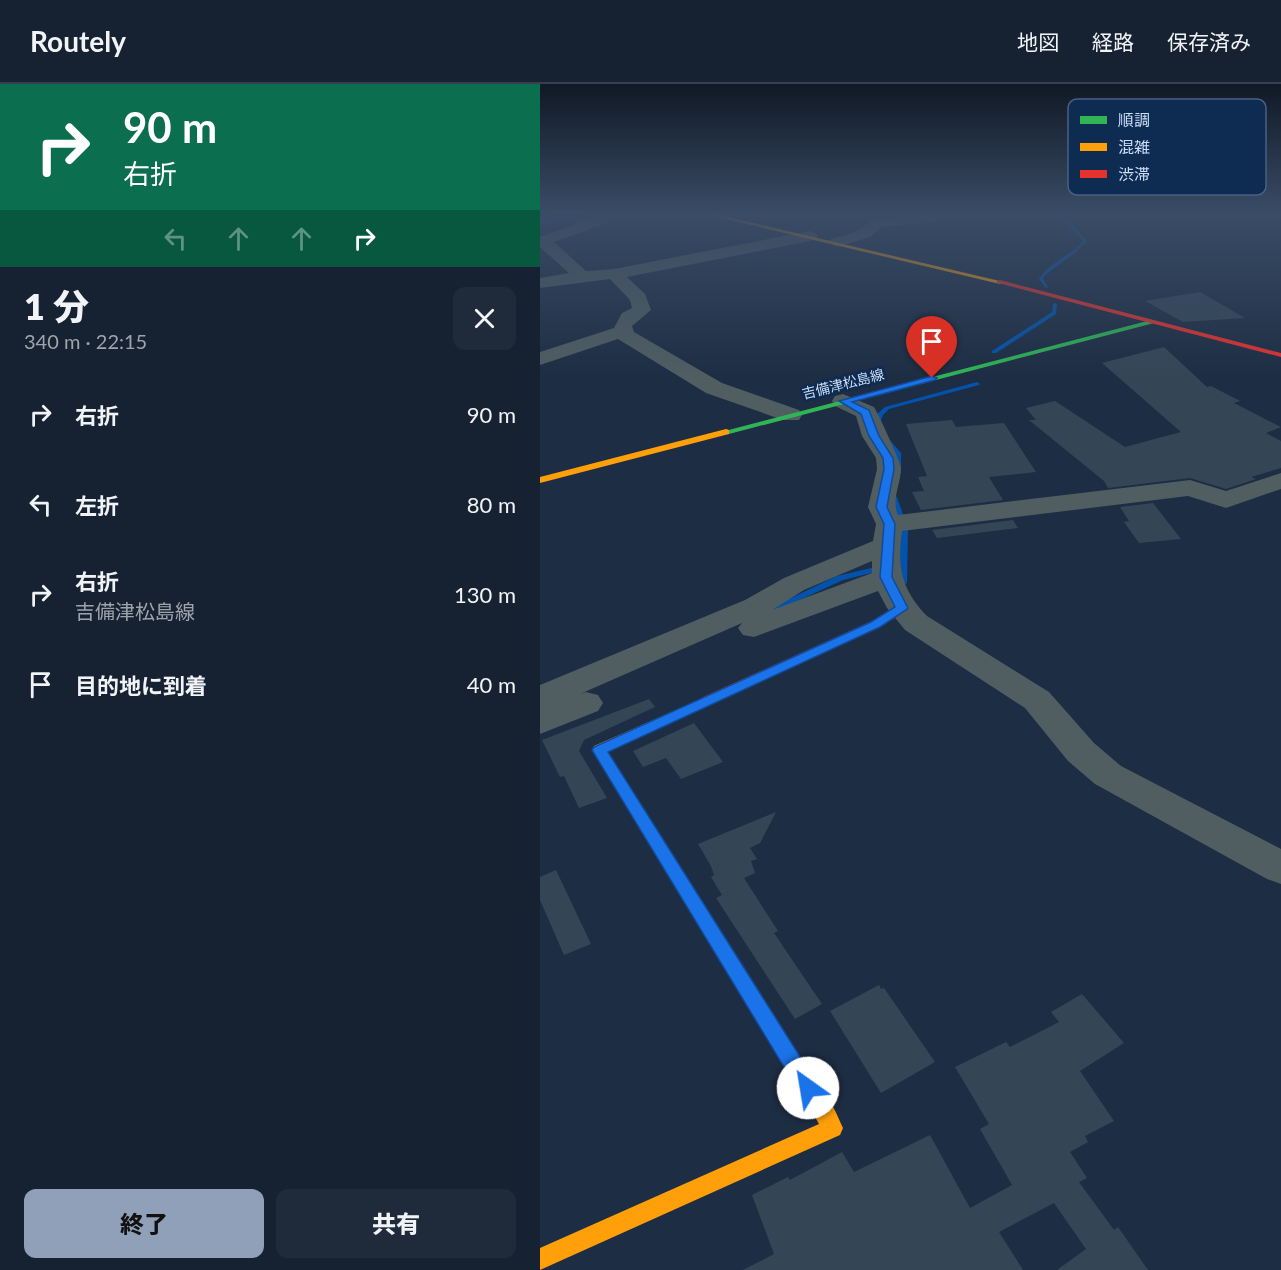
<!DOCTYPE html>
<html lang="ja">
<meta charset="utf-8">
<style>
body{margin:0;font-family:Lato,"Noto Sans JP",sans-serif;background:#1f2a3a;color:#f1f3f6;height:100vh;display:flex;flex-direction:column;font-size:22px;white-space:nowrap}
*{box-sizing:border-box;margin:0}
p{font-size:20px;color:#9ea4ac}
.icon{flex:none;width:33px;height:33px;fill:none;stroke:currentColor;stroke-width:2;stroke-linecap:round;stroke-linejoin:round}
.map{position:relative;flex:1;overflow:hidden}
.sheet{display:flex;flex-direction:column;background:#162232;width:540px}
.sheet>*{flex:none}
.hud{background:#0b6e4f;color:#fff;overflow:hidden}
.pin{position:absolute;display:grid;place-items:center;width:51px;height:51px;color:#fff;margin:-62px -26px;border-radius:50% 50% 50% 0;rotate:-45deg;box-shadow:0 0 6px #0007}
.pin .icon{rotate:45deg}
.me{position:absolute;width:66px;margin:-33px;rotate:328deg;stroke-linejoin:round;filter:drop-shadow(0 0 4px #0008)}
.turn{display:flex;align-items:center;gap:21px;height:126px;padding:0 24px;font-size:27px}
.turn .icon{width:78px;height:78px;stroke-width:2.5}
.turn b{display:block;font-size:42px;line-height:51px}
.lanes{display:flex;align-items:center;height:57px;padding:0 24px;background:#0003;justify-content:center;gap:30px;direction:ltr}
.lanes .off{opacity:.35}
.round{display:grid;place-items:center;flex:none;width:63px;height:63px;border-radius:12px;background:#1f2a3a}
.summary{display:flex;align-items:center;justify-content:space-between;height:102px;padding:0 24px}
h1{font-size:36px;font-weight:800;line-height:45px}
.primary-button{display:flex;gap:12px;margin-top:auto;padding:12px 24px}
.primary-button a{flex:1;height:69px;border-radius:12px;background:#8fa0b8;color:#111;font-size:24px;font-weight:800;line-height:69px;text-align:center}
.primary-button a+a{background:#1f2a3a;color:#f1f3f6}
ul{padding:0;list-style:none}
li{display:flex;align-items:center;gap:18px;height:90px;padding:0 24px}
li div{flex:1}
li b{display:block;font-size:22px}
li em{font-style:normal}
header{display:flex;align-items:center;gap:36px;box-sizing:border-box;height:84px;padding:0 30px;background:#162232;border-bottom:2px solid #353f4d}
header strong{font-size:28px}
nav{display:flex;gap:33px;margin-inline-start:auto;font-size:21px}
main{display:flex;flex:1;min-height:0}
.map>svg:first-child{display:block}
</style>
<header>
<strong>Routely</strong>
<nav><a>地図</a><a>経路</a><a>保存済み</a></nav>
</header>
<main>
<section class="sheet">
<div class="hud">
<div class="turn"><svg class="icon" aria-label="right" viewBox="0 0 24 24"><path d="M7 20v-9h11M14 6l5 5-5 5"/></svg><div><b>90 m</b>右折</div></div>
<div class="lanes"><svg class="icon off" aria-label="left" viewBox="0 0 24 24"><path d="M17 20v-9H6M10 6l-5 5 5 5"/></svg><svg class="icon off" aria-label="ahead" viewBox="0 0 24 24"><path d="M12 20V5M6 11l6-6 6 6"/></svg><svg class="icon off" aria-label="ahead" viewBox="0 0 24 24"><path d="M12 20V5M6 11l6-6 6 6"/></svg><svg class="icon" aria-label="right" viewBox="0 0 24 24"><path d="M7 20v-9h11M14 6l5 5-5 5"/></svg></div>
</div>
<div class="summary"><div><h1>1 分</h1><p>340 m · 22:15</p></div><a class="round"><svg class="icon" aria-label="close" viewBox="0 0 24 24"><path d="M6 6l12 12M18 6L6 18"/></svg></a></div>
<ul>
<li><svg class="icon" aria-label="right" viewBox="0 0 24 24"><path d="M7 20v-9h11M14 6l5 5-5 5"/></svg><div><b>右折</b></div><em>90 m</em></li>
<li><svg class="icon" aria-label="left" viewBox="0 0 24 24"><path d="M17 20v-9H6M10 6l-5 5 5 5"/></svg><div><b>左折</b></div><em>80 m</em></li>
<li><svg class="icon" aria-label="right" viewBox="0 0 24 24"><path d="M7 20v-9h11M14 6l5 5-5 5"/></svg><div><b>右折</b><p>吉備津松島線</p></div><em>130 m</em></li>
<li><svg class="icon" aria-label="arrive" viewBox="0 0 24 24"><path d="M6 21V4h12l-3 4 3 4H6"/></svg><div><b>目的地に到着</b></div><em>40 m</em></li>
</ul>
<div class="primary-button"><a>終了</a><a>共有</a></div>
</section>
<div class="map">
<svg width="741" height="1186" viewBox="0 0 741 1186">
<rect width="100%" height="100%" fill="#1d2d43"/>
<path fill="#0353ad" d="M16,128l-11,5 20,-5h34l-59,13v-12z"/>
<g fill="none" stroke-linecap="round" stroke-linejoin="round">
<path fill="#0353ad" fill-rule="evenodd" d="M515,128h4l28,29 -12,12 -29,21 -3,5 5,8 -2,1 -7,-9c11,-17 31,-23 44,-38z
M515,219l2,1 -1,10 -60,39h-4v-2l60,-39 1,-8z
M437,298l3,2 -1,1 -90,24 -6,6 -4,11 -5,-1 3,-11 8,-7z
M346,353l2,1 13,15v20h-4l-1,-1 -1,-19 -12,-14z
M353,411l4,2 11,32 -1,54 -4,2 -4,-2 1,-54 -11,-32z
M344,481h3l1,2 -1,2 -44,11 -74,34h-6l-1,-2 75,-36z"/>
</g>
<path fill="#344656" d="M660,208l45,26 -62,4 -38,-21z
M624,263l43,40 4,-1 29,15 -6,2 47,24 -15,6 15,8v27l-30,9 5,2 -30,10 -36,-11 -82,10 -4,-7 -75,-61h7l-10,-12 29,-7 70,46 56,-15 -79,-69z
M412,336l4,7 48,-4 32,49 -47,5 14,23 -82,10 -9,-18 12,-1 -6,-14 9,-1 -21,-52z
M613,419l28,36 -42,4 -15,-21 5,-1 -9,-14z
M473,436l5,8 -81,10 -5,-8z
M109,615l6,8 -71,33 -5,11 28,47 -28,10 -15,-32 -4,1 -18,-37z
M154,639l29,39 -42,17 -15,-21 -23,9 -10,-16z
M236,728l-16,31 -10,5 7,11 -6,2 4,12 -11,5 34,53 -4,2 48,71 -27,15 -79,-121 6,-3 -11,-18 3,-2 -3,-9 -13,-22z
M16,786l35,74 -27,11 -24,-55v-23z
M339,901l2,4 3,-1 51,74 -54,31 -51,-82z
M542,910l42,49 -44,28 34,50 -29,15 3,6 -18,10 17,26 -8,4 35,48 4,-3 30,43h-91l29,-21 -32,-46 -55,29 24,38h-280l31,-16 -22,-59 36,-18 2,3 52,-28 12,20 76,-37 40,73 42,-23 -32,-56 9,-5 -34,-57 51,-25 4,5 49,-25 -8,-10z"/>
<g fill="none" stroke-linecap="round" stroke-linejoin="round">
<path fill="#505d61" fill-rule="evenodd" d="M74,128h27l-2,3 -33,8 -52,19 32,29 28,-2 196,-38 5,2 3,3 -3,3 -5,2 -183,36 18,17 6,16 -19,16 2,6 88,51 77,27 3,5 -3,5h-16l-77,-27 -88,-54 -78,26v-13l74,-24 8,-15 10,-5 -2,-8 -20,-21 -70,9v-10l29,-5 -29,-26v-10l33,-12 2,-4z
M405,128h56l-7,4 -113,11 -11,10 -33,10 -8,-5 2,-3c14,-4 32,-6 37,-19z
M303,310l31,13c4,6 27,56 27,61 0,16 -10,32 -3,47l292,-35 36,11 55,-18v16l-55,19 -38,-12 -286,35c-5,36 -1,58 25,85l122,76 45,51 27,23 160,83v35l-14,-5 -172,-95 -27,-23 -43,-53 -120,-78 -18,-22 -9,-17 -124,46 -11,-2 -5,-7 4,-5 -162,71 6,-2 12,3 5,8 -5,8 -58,23v-49l205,-85 39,-22 89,-37 3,-17 -8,-17 9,-38 -1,-11 -14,-22 -6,-20 -21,-10 -3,-5 3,-5zM332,477v12l-100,37 32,-20z"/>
<path fill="#30b455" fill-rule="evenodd" d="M611,236l7,2 -429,112 -8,-2z"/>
<path fill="#ff9f0a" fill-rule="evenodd" d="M156,128h11l297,70 -4,2z
M186,345l3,1v4l-189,49v-6z
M168,612l5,1 2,3 -2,3 -105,49 47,75 -2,4 -6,2 -6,-2 -49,-81 2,-4z
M270,996c15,6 27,34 33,48l-3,7 -300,135v-22l279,-124 -19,-34 3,-7z"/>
<path fill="#e5322d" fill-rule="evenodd" d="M460,196l281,73v4l-283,-74 -2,-1z
M362,520l4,1 2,3 -2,3 -26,16 -167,76h-10l-2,-3 2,-3 169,-76z
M107,737l6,2 164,260 3,7 -3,7 -7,3 -7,-3 -162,-266 -2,-4 2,-4z"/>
</g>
<linearGradient id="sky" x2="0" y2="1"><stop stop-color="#101925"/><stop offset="0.44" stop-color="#3a4c66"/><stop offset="1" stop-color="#3a4c66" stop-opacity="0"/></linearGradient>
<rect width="741" height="294" fill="url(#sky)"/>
<path fill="#1a73e8" stroke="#114b97" stroke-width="1.5" d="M392,292l5,2 -2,2 -83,22 17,8 10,26 14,22 1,11 -7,38 8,17 -3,53 16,31 -2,2 -26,17 -272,125 208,330 3,6 -3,7 -8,3 -7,-3 -209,-345 2,-3 277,-125 24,-15 -15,-30 4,-53 -8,-17 8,-38 -1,-11 -14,-22 -8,-22 -22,-13z"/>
<g text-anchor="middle" stroke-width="5" stroke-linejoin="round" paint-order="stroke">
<g font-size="14" fill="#ccdef7" stroke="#0e2b52">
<text transform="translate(303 300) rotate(-14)" y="5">吉備津松島線</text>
</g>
</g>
<rect x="528" y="15" width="198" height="96" rx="9" fill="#0e2b52" stroke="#476184" stroke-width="1.5"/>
<rect x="540" y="32" width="27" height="8" fill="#30b455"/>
<rect x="540" y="59" width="27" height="8" fill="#ff9f0a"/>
<rect x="540" y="86" width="27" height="8" fill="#e5322d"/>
<g font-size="16" fill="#ccdef7">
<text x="578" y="42">順調</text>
<text x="578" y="69">混雑</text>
<text x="578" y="96">渋滞</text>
</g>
</svg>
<div class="pin" style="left:392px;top:294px;background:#d93025"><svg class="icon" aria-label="arrive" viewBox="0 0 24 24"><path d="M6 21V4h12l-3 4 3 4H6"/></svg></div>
<svg class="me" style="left:268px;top:1004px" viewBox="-20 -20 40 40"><circle r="19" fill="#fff"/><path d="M0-13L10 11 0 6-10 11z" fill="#1a73e8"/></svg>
</div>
</main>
